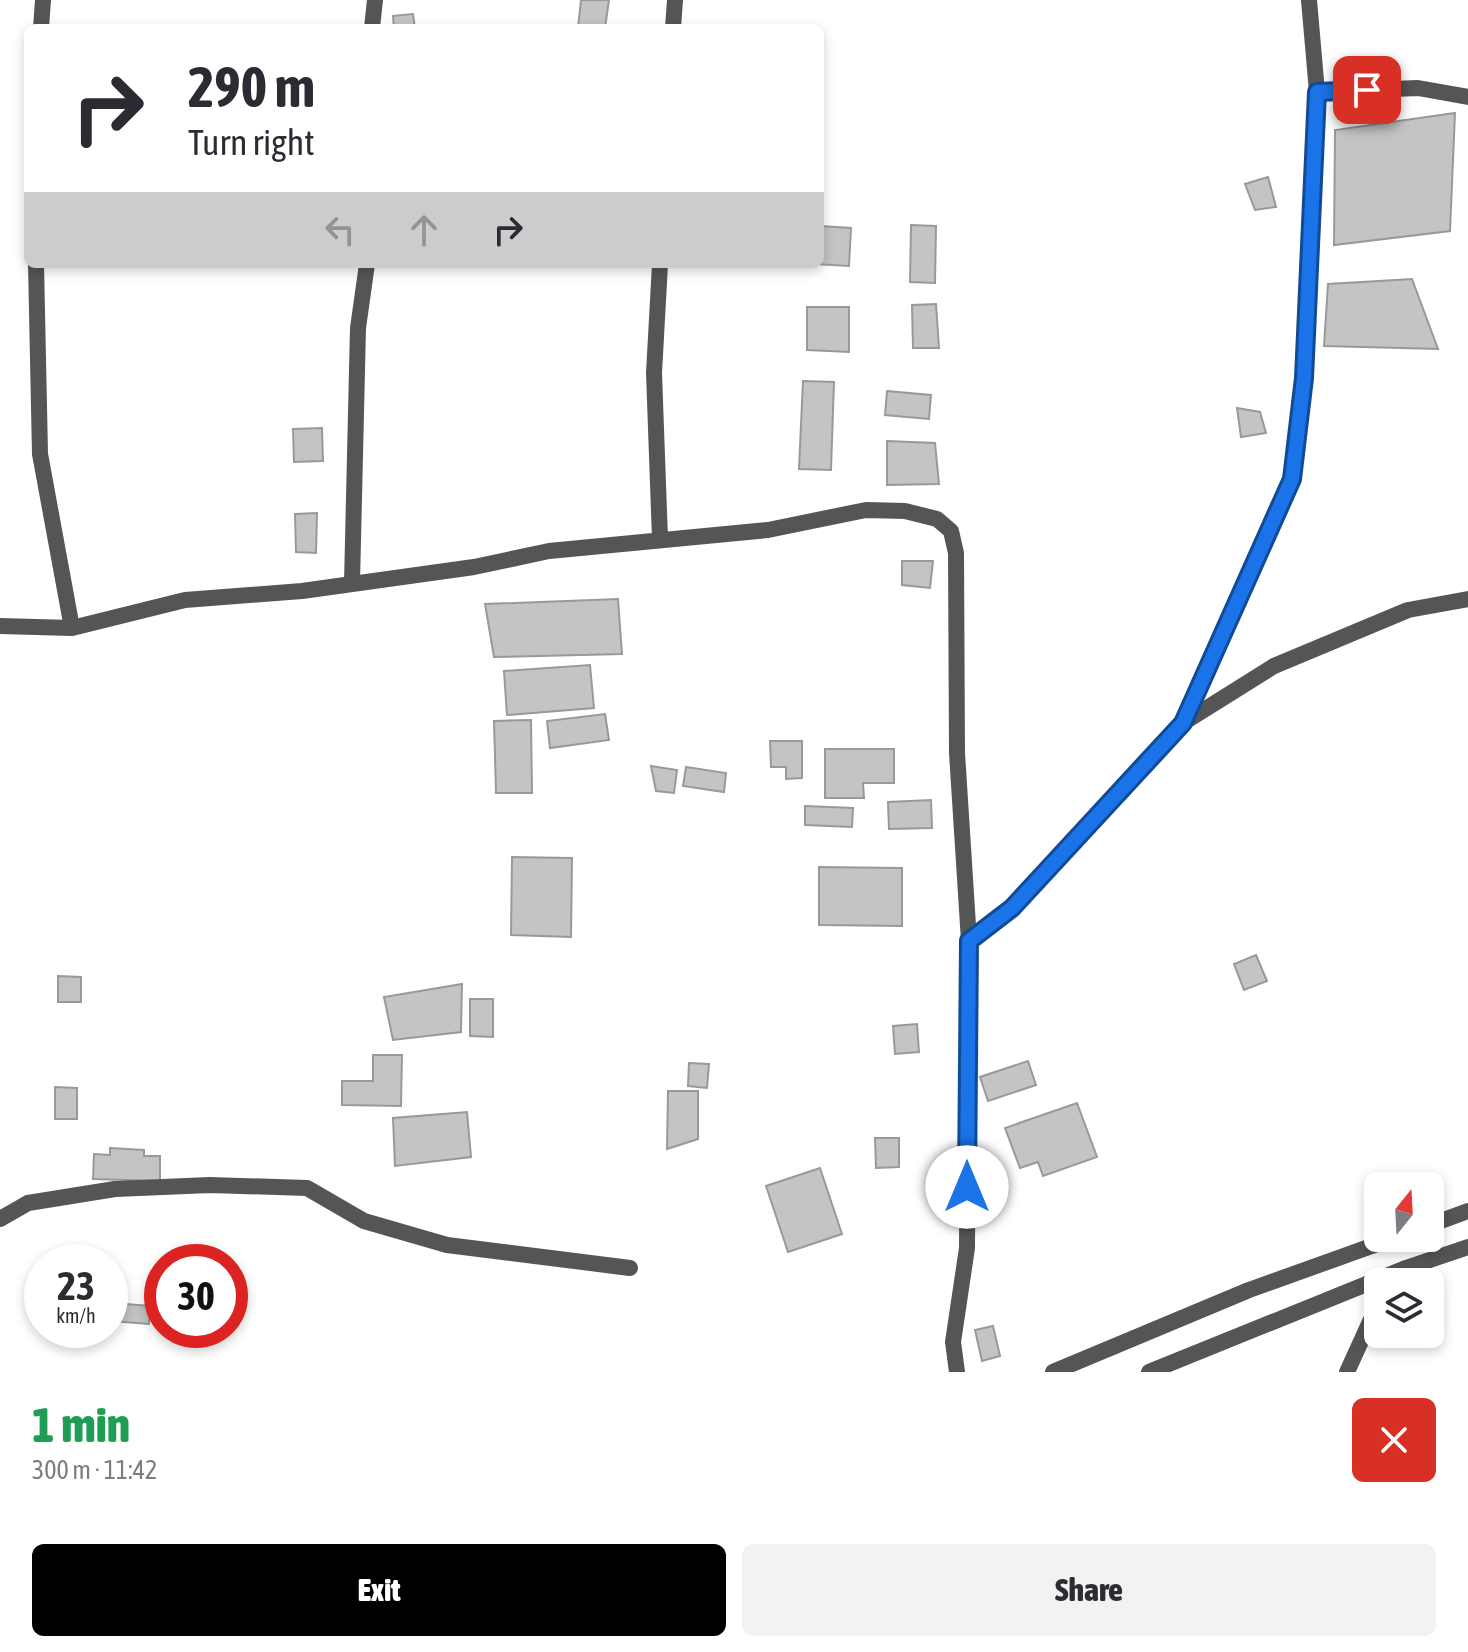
<!DOCTYPE html>
<meta charset="utf-8">
<style>
body{margin:0;font-family:"Asap Condensed",sans-serif;background:#f2f2f3;color:#2b2b33;height:100vh;display:flex;flex-direction:column;font-size:30px;white-space:nowrap}
*{box-sizing:border-box;margin:0}
p{font-size:26px;color:#7c7c81}
.icon{flex:none;width:44px;height:44px;fill:none;stroke:currentColor;stroke-width:2;stroke-linecap:round;stroke-linejoin:round}
.map{position:relative;height:1372px;overflow:hidden}
.sheet{display:flex;flex-direction:column;background:#fff;flex:1}
.sheet>*{flex:none}
.top-card{position:absolute;left:24px;top:24px;width:800px;height:244px;border-radius:12px;box-shadow:0 4px 12px #0003;background:#fff;color:#2b2b33;overflow:hidden}
.needle{width:52px;rotate:18deg}
.controls{position:absolute;left:1364px;top:1172px;display:grid;gap:16px}
.controls a{display:grid;place-items:center;width:80px;height:80px;border-radius:12px;background:#fff;box-shadow:0 4px 12px #0003;font-size:40px}
.speed{position:absolute;left:24px;top:1244px;display:flex;gap:16px;font-size:40px;font-weight:700;text-align:center}
.speed>*{display:grid;place-content:center;width:104px;height:104px;border-radius:50%;background:#fff;box-shadow:0 4px 12px #0003;line-height:1}
.speed small{font-size:20px;font-weight:400}
.speed .limit{border:12px solid #d22;background:#fff;color:#111}
.pin{position:absolute;display:grid;place-items:center;width:68px;height:68px;color:#fff;margin:-34px;border-radius:16px;box-shadow:0 4px 12px #0006}
.me{position:absolute;width:88px;margin:-44px;rotate:0deg;stroke-linejoin:round;filter:drop-shadow(0 0 6px #0008)}
.turn{display:flex;align-items:center;gap:28px;height:168px;padding:0 32px;font-size:36px}
.turn .icon{width:104px;height:104px;stroke-width:2.5}
.turn b{display:block;font-size:56px;line-height:68px}
.lanes{display:flex;align-items:center;height:76px;padding:0 32px;background:#0003;justify-content:center;gap:40px;direction:ltr}
.lanes .off{opacity:.35}
.round{display:grid;place-items:center;flex:none;width:84px;height:84px;border-radius:12px;background:#f2f2f3}
.headline{display:flex;align-items:center;justify-content:space-between;height:136px;padding:0 32px}
h1{font-size:48px;font-weight:800;line-height:60px;color:#1e9e55}
.primary-button{display:flex;gap:16px;margin-top:auto;padding:16px 32px}
.primary-button a{flex:1;height:92px;border-radius:12px;background:#000;color:#fff;font-size:32px;font-weight:800;line-height:92px;text-align:center}
.primary-button a+a{background:#f2f2f3;color:#2b2b33}
.map>svg:first-child{display:block}
</style>
<div class="map">
<svg width="1468" height="1372" viewBox="0 0 1468 1372">
<rect width="100%" height="100%" fill="#fff"/>
<path fill="#c4c4c4" stroke="#999" stroke-width="2" d="M581,0h28l-4,28h-27z
M413,14l2,14h-21l-1,-12z
M1455,113l-5,118 -116,14 1,-115z
M1268,177l8,30 -21,3 -10,-26z
M911,225l25,1 -1,57 -25,-1z
M820,226l31,2 -2,38 -35,-2h6z
M1412,279l26,70 -114,-3 4,-62z
M936,304l3,44h-26l-1,-43z
M807,307h42v45l-42,-2z
M803,381l31,1 -3,88 -32,-1z
M887,391l44,4 -2,24 -44,-4z
M1237,408l23,4 6,21 -25,4z
M322,428l1,33 -29,1 -1,-33z
M887,441l48,2 4,41 -52,1z
M317,513l-1,40 -20,-1 -1,-38z
M902,561h31l-3,27 -28,-3z
M618,599l4,55 -128,3 -9,-53z
M590,665l4,43 -87,7 -3,-44z
M605,714l4,26 -59,8 -3,-27z
M531,720l1,73h-36l-2,-72z
M770,741h32v37l-16,1v-12h-15z
M825,749h69v34h-31l1,15h-39z
M651,766l26,4 -3,23 -18,-2z
M686,767l40,6 -2,19 -41,-6z
M931,800l1,28 -43,1 -1,-27z
M805,806l48,2 -1,19 -47,-2z
M512,857l60,1 -1,79 -60,-2z
M819,867l83,1v58l-83,-1z
M1256,955l11,26 -23,9 -10,-26z
M58,976l23,1v25h-23z
M462,984l-1,48 -68,8 -9,-43z
M470,999h23v38l-23,-1z
M917,1024l2,28 -24,2 -2,-28z
M373,1055h29l-1,51 -59,-1v-24h31z
M1028,1061l8,24 -48,16 -8,-24z
M689,1063l20,1 -2,24 -19,-2z
M55,1087l22,1v31h-22z
M668,1091h30v48l-31,10z
M1077,1103l20,54 -54,19 -5,-14 -18,6 -15,-40z
M467,1112l4,45 -76,9 -2,-48z
M875,1138h24v29l-23,1z
M110,1148l34,2v6h16v25l-67,-2 1,-25 16,1z
M820,1168l22,66 -54,18 -22,-66z
M113,1303l37,3 -1,18 -38,-3z
M993,1326l7,30 -18,5 -7,-31z"/>
<g fill="none" stroke-linecap="round" stroke-linejoin="round">
<path stroke="#555" stroke-width="16" d="M1309,0l8,92
M41,28l2,-28
M372,28l3,-28
M673,28l2,-28
M36,264l4,190 32,174
M660,264l-6,109 6,166
M352,583l6,-255 9,-64
M0,626l72,2 113,-28 117,-9 172,-24 75,-16 219,-21 98,-20 39,1 32,8 14,12 5,22 1,200 12,188 -2,307 -14,94 4,30
M1183,723l109,-244 12,-101 13,-286 101,-4 50,9
M969,941l43,-33 171,-185 91,-57 134,-56 60,-11
M0,1219l28,-16 87,-14 95,-4 97,3 57,33 83,24 183,23
M1430,1225l38,-14
M1053,1372l196,-82 145,-52
M1149,1372l257,-104 62,-21
M1347,1372l31,-68"/>
</g>
<g fill="none" stroke-linecap="round" stroke-linejoin="round">
<g stroke="#114b97" stroke-width="20">
<path id="route" d="M967,1187l2,-246 43,-33 171,-185 109,-244 12,-101 13,-286 50,-2"/>
</g>
<use href="#route" stroke="#1a73e8" stroke-width="14"/>
</g>
</svg>
<div class="controls">
<a><svg class="needle" viewBox="-14 -14 28 28"><path d="M0-13l5 13h-10z" fill="#e53935"/><path d="M0 13l5-13h-10z" fill="#7c7c81"/></svg></a>
<a><svg class="icon" aria-label="layers" viewBox="0 0 24 24"><path d="M12 4l9 5-9 5-9-5zM3 14l9 5 9-5"/></svg></a>
</div>
<div class="speed"><div>23<small>km/h</small></div><div class="limit">30</div></div>
<div class="pin" style="left:1367px;top:90px;background:#d93025"><svg class="icon" aria-label="arrive" viewBox="0 0 24 24"><path d="M6 21V4h12l-3 4 3 4H6"/></svg></div>
<svg class="me" style="left:967px;top:1187px" viewBox="-20 -20 40 40"><circle r="19" fill="#fff"/><path d="M0-13L10 11 0 6-10 11z" fill="#1a73e8"/></svg>
<div class="top-card">
<div class="turn"><svg class="icon" aria-label="right" viewBox="0 0 24 24"><path d="M7 20v-9h11M14 6l5 5-5 5"/></svg><div><b>290 m</b>Turn right</div></div>
<div class="lanes"><svg class="icon off" aria-label="left" viewBox="0 0 24 24"><path d="M17 20v-9H6M10 6l-5 5 5 5"/></svg><svg class="icon off" aria-label="ahead" viewBox="0 0 24 24"><path d="M12 20V5M6 11l6-6 6 6"/></svg><svg class="icon" aria-label="right" viewBox="0 0 24 24"><path d="M7 20v-9h11M14 6l5 5-5 5"/></svg></div>
</div>
</div>
<section class="sheet">
<div class="headline"><div><h1>1 min</h1><p>300 m · 11:42</p></div><a class="round" style="background:#d93025;color:#fff"><svg class="icon" aria-label="close" viewBox="0 0 24 24"><path d="M6 6l12 12M18 6L6 18"/></svg></a></div>
<div class="primary-button"><a>Exit</a><a>Share</a></div>
</section>
